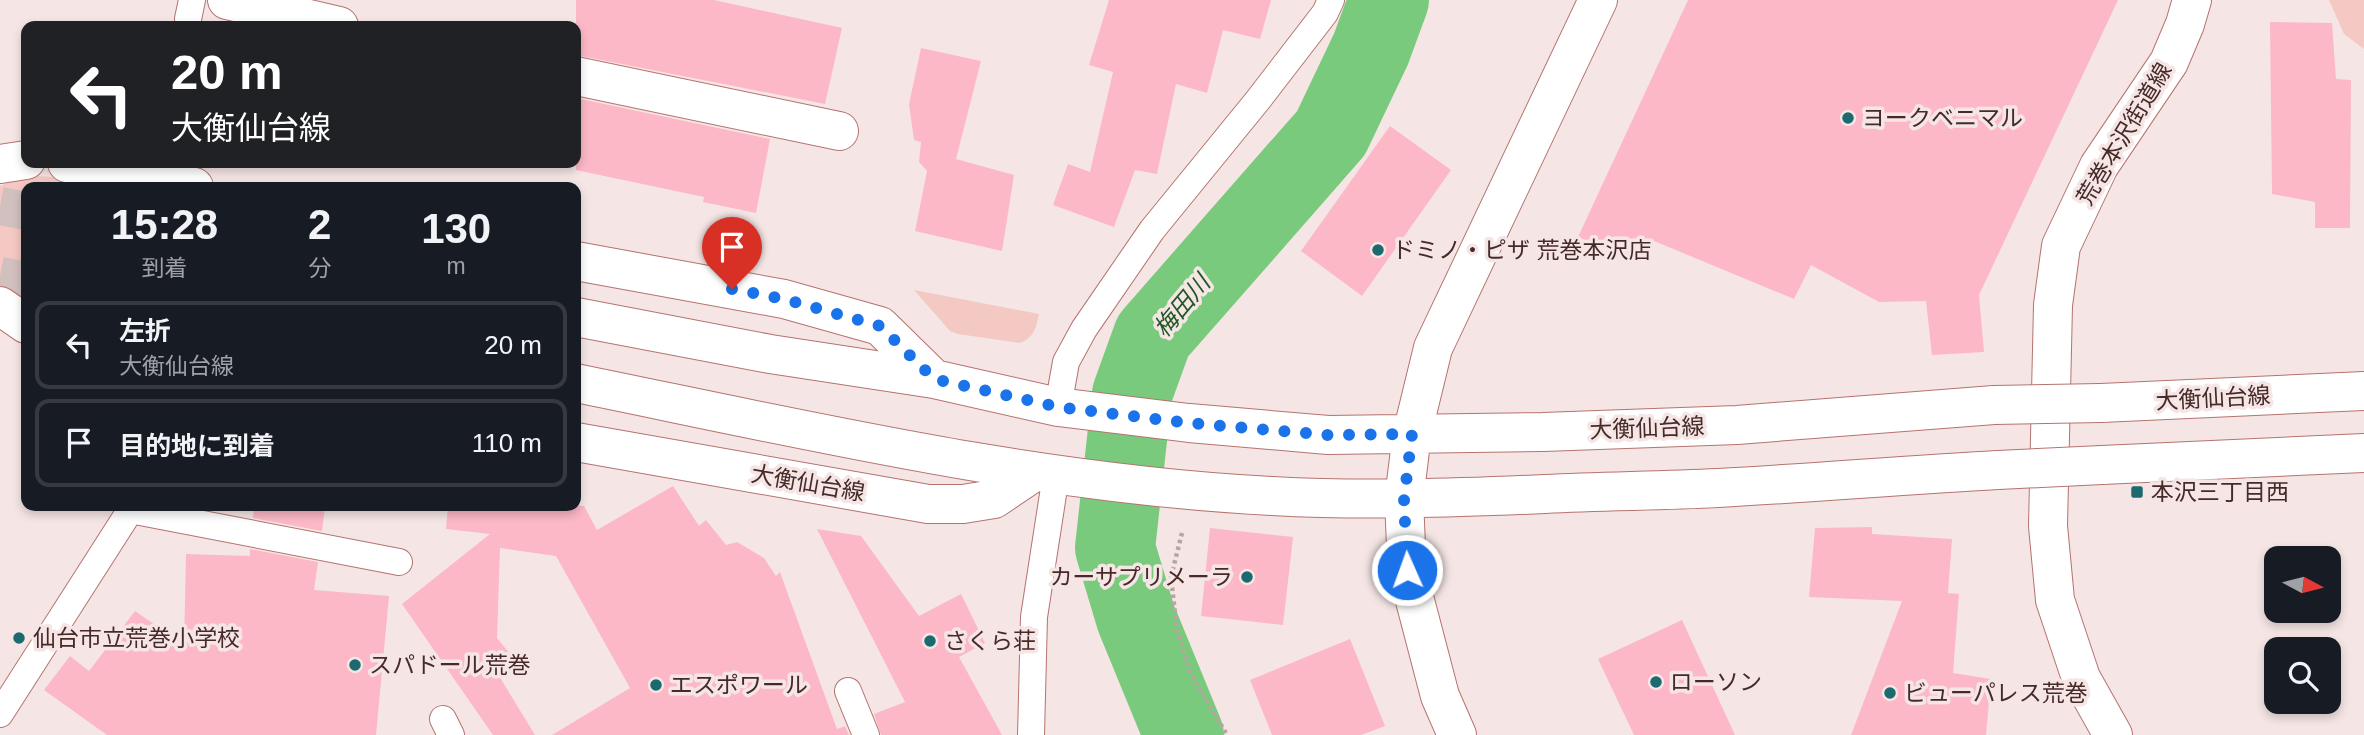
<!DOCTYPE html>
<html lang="ja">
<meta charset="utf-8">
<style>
body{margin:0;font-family:Arial,"Noto Sans JP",sans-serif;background:#20242c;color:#f1f3f6;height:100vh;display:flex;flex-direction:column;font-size:26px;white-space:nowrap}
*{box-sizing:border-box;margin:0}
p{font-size:23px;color:#9ea1a6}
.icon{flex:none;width:38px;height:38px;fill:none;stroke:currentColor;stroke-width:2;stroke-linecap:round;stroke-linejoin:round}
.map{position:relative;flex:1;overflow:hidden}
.drawer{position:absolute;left:21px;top:182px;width:560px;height:329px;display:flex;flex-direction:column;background:#171b24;border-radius:14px;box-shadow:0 4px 10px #0003}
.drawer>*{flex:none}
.banner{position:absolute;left:21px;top:21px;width:560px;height:147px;border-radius:14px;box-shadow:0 4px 10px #0003;background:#202124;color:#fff;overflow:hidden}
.needle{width:46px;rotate:97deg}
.buttons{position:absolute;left:2264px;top:546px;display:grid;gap:14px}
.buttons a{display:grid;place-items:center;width:77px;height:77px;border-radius:14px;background:#171b24;box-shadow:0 4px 10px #0003;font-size:35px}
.pin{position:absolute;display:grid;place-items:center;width:60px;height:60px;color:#fff;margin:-72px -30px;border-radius:50% 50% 50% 0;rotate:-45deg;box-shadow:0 0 7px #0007}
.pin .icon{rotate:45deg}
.me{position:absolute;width:77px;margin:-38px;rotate:358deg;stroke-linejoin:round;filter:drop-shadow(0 0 5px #0008)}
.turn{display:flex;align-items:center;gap:24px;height:147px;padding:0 35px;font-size:32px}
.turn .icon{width:91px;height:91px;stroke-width:2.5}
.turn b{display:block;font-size:49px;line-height:60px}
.eta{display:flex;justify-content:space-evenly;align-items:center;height:119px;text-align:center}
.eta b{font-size:42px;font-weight:700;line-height:49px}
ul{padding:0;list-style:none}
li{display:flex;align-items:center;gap:21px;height:88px;margin:0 14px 10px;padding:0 21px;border:4px solid #363941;border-radius:14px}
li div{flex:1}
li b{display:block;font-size:26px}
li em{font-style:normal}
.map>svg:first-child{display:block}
</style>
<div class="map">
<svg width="2364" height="735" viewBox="0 0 2364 735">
<rect width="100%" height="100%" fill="#f5e6e5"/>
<path fill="#f4c8c3" d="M2329,0h35v49l-20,-15z
M36,176l41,2 -1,9h-50v118l-19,-16 -7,-15v-88l12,-5z
M914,290l125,24c-3,13 -5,25 -20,29l-61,-9 -8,-3z"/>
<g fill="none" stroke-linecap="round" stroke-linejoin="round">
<path stroke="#7aca7d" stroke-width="80" d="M1184,735l-48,-117 -21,-70 17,-154 21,-58 178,-203 40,-84 18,-49"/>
</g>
<path fill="#fcb8c6" d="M576,0h138l128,28 -17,76 -249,-49z
M1109,0h162l-11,39 -37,-9 -16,63 -31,-9 -19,90 -22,-4 -21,57 -61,-22 15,-41 22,8 23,-100 -24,-7z
M1688,0h430l-139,295 5,57 -52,3 -6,-54 -47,1 -68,-37 -17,34 -140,-58 -14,22 -62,-26z
M2270,22l62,1 4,56 15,1 -1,148h-35v-26l-43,-8z
M921,48l60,13 -25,98 58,16 -12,76 -87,-20 12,-60 -8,-9 2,-20 -7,-2 -5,-36z
M576,98l194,41 -14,74 -53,-11 1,-5 -128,-27z
M1390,126l61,44 -89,126 -61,-45z
M673,486l26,40 7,-6 20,25 11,-3 27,16 12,18 4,-4 57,157 8,-3 4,9h-297l78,-47 -74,-132 -56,-8 -3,90 17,21 -18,12 39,64h-42l-91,-131 88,-70 -44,-5 2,-23h136l13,24z
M254,506h71l-3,25 -69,-13z
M1872,527v7l80,5 -4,54 11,1 -6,79 38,6 -5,56h-135l51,-134 -93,-4 6,-69z
M1210,528l83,9 -10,88 -82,-9z
M817,529l44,7 58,80 42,-22 24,49 -26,14 43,78h-121l-7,-21 31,-12z
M250,549l68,13 -4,28 75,6 -13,139h-269l-63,-45 26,-34 19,15 46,-60 49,34 2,-91 64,2z
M1682,620l53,115h-101l-36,-76z
M1350,639l35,87 -24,9h-89l-22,-55z"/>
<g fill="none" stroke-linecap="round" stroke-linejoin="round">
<path stroke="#d2c0bf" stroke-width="38" stroke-dasharray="38 19" stroke-linecap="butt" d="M0,206l26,5
M0,276l26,5"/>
<g stroke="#b5736e" stroke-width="28">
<path id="lane" d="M188,19l4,-19
M1058,407l8,-45 18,-33 68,-99 106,-130 67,-87 6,-13
M130,510l269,52
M848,691l18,44
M0,714l133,-208
M443,719l8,16
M1031,735l3,-118 22,-142"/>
</g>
<g stroke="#b5736e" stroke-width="40">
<path id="street" d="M227,0l112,26
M576,76l263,55
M2113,735l-32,-57 -26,-78 -7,-74 5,-221 8,-59 38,-80 70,-104 16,-38 7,-24"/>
</g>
<g stroke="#b5736e" stroke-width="40">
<path id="secondary" d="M67,163l127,24
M0,164l26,-4
M576,261l208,38 96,27 54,53
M0,306l26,18
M576,317l194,37 164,25 124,28 131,16 139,12 215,-3 194,-7 257,-20
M576,383c230,47 460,101 696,113 91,5 182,2 273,-2 58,-3 115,-3 173,-6 93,-5 187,-13 280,-18
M2101,403l263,-12
M576,442l352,62h35l31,-5 40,-27
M2102,465l262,-12
M1457,735l-17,-39 -33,-126 -3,-71 8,-65 21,-86 165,-348"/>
</g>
<path stroke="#b8a5a3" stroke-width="4.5" stroke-dasharray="3.5 3.5" stroke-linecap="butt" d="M1182,533l-11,44 6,54 14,43 36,61"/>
<use href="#lane" stroke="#fff" stroke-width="26"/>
<use href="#street" stroke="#fff" stroke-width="38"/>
<use href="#secondary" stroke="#fff" stroke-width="38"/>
<g stroke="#b5736e" stroke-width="40" stroke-linecap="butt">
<path id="secondary-bridge" d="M1994,405l107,-2
M1998,470l104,-5"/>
</g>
<use href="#secondary-bridge" stroke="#fff" stroke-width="38"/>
</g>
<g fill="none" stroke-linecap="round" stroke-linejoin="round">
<path stroke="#1a73e8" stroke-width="12" stroke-dasharray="0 21.6" d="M732,289l52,10 96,27 54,53 124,28 131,16 139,12 84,-1 -8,65 3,71"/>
</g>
<g fill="#1d6970" stroke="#f5e6e5" stroke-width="2.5">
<circle cx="1848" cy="118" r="7"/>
<circle cx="1378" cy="250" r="7"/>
<rect x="2130" y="485" width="14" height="14" rx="3.5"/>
<circle cx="1247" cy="577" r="7"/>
<circle cx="19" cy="638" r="7"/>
<circle cx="930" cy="641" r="7"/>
<circle cx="355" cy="665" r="7"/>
<circle cx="1656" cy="682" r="7"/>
<circle cx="656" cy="685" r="7"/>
<circle cx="1890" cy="693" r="7"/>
</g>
<g text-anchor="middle" stroke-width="7" stroke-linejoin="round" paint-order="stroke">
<g font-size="23" fill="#462a28" stroke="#f5e6e5" text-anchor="start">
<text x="1862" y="126">ヨークベニマル</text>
<text x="1392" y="258">ドミノ・ピザ 荒巻本沢店</text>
<text x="2151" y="500">本沢三丁目西</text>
<text x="1233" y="585" text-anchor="end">カーサプリメーラ</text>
<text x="33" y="646">仙台市立荒巻小学校</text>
<text x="944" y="649">さくら荘</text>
<text x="369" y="673">スパドール荒巻</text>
<text x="1670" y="690">ローソン</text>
<text x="670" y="693">エスポワール</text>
<text x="1904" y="701">ビューパレス荒巻</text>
</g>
<g font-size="23" fill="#462a28" stroke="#f5e6e5">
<text transform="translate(2124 134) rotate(-59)" y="8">荒巻本沢街道線</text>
<text transform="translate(2213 398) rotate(-3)" y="8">大衡仙台線</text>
<text transform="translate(1647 428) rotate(-2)" y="8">大衡仙台線</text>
<text transform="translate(808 483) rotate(10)" y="8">大衡仙台線</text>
</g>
<g font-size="24" font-style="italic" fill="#205724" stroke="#f5e6e5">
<text transform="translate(1182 306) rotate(-50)" y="8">梅田川</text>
</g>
</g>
</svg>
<div class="buttons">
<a><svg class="needle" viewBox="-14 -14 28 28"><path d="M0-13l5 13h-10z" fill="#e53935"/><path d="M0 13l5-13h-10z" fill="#9ea1a6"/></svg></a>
<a><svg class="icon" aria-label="search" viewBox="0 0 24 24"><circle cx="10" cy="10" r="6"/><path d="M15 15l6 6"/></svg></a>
</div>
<div class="pin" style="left:732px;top:289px;background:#d93025"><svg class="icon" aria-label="arrive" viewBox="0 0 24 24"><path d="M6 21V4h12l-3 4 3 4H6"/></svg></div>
<svg class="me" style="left:1407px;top:570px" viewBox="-20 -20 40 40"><circle r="17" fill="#1a73e8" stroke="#fff" stroke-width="3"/><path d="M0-11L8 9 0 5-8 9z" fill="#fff"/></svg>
<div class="banner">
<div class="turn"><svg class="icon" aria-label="left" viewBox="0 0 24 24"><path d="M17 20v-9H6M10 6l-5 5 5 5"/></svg><div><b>20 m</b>大衡仙台線</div></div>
</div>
<section class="drawer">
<div class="eta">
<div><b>15:28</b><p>到着</p></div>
<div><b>2</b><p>分</p></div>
<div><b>130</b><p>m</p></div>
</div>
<ul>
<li><svg class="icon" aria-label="left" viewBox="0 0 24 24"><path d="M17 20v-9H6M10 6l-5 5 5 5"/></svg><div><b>左折</b><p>大衡仙台線</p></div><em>20 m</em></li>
<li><svg class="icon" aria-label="arrive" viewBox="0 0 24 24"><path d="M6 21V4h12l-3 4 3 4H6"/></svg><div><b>目的地に到着</b></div><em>110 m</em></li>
</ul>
</section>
</div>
